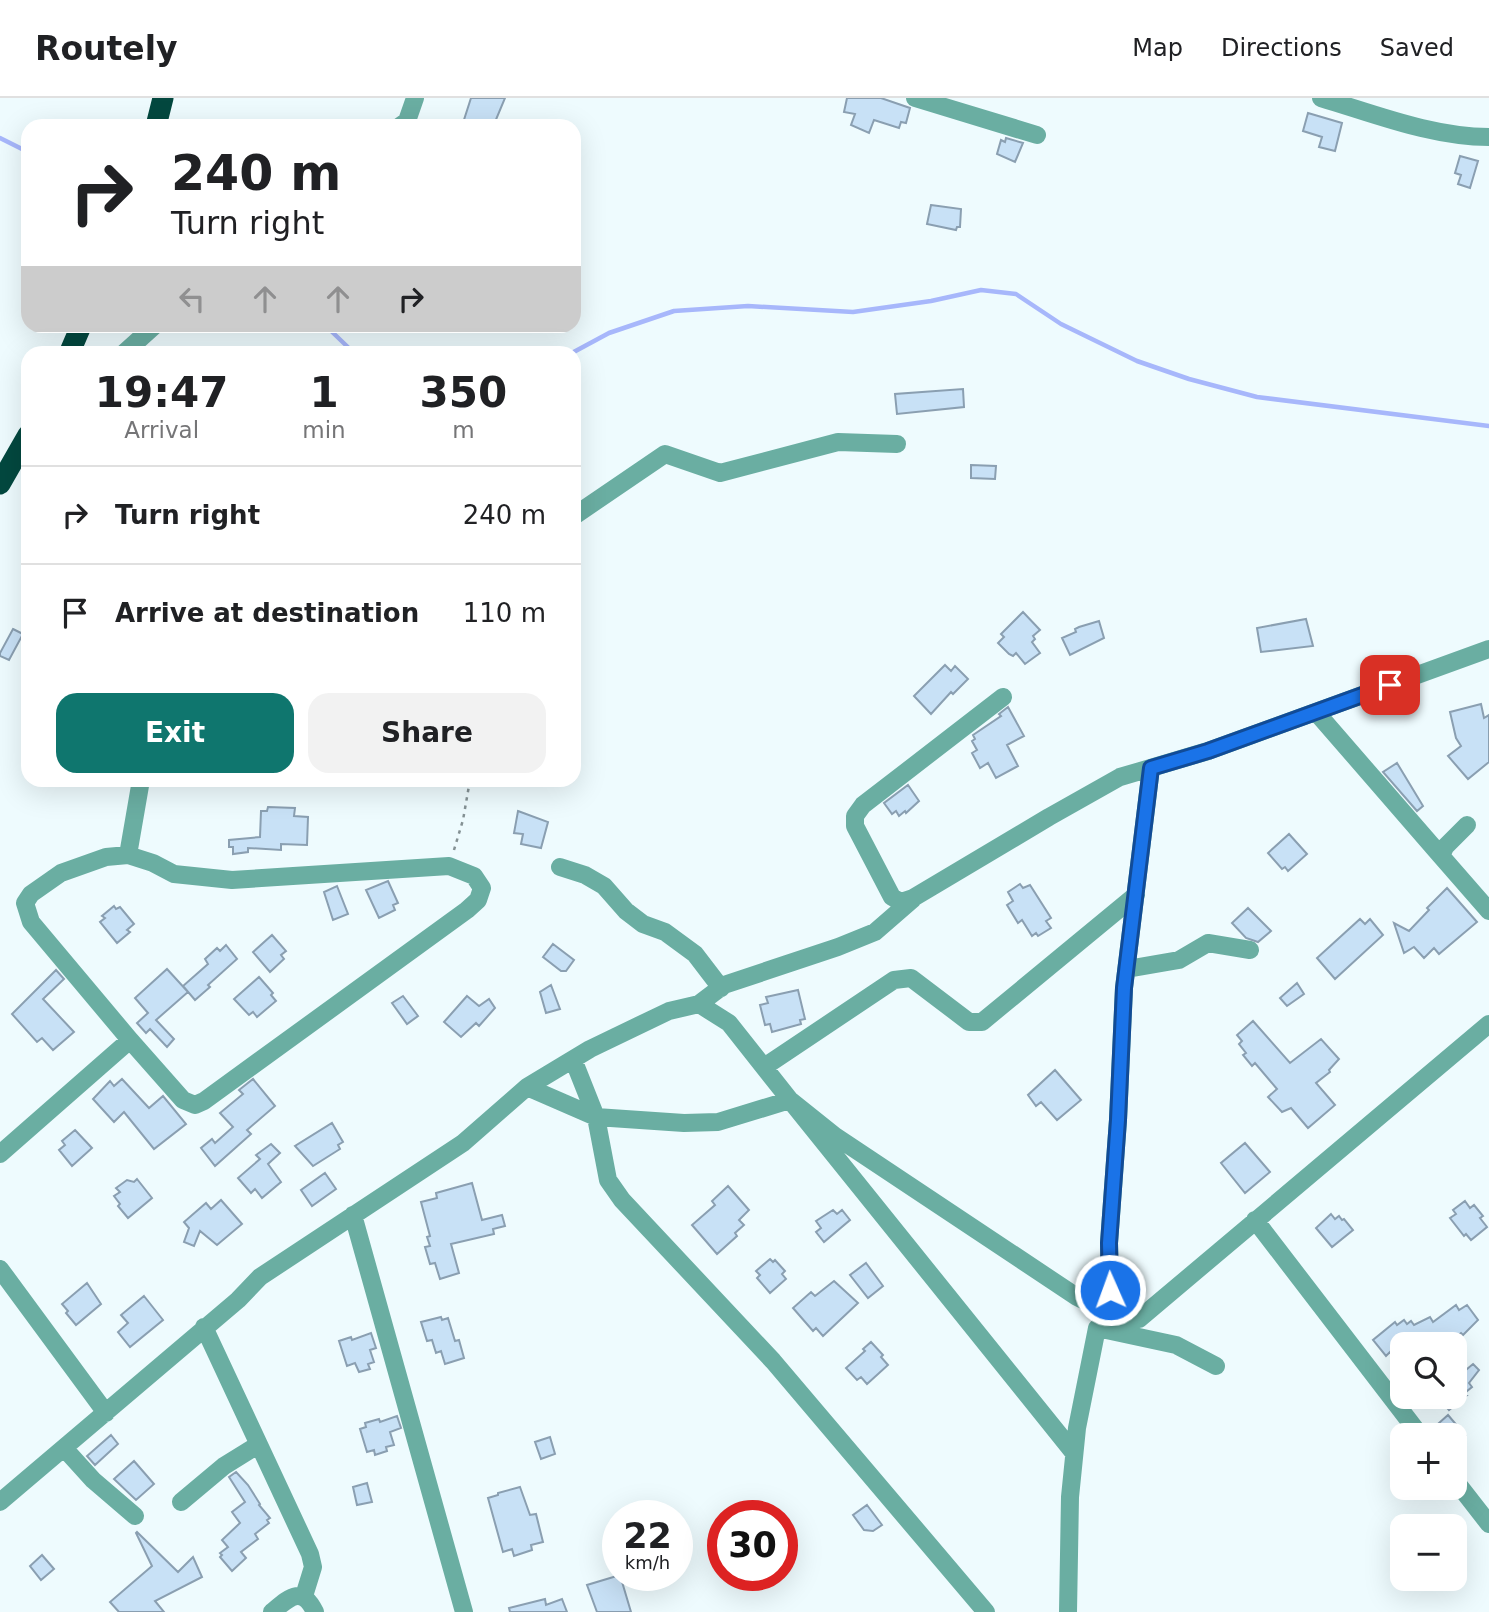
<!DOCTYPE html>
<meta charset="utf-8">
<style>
body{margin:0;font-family:"DejaVu Sans",sans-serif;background:#f2f2f2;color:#202124;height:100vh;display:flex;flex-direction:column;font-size:26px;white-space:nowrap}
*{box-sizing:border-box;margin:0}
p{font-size:23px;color:#757577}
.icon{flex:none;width:38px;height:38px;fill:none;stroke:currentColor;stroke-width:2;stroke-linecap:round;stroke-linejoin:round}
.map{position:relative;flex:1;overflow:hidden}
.panel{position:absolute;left:21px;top:248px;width:560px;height:441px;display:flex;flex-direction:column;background:#fff;border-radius:21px;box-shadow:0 7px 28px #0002}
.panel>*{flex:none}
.hud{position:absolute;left:21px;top:21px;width:560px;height:214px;border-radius:21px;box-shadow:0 7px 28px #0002;background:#fff;color:#202124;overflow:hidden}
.tools{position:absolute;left:1390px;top:1234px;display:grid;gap:14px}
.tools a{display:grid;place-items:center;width:77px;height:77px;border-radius:14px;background:#fff;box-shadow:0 7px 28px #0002;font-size:35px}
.speed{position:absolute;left:602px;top:1402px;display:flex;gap:14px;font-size:35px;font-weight:700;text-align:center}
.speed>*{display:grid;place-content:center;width:91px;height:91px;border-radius:50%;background:#fff;box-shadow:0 7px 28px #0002;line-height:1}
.speed small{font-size:18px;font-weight:400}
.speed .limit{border:10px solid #d22;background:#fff;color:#111}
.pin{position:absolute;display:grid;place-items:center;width:60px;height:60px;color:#fff;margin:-30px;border-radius:14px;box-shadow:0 4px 10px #0006}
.me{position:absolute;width:77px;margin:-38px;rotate:358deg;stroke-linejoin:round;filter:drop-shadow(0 0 5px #0008)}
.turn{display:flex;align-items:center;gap:24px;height:147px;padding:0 35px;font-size:32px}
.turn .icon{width:91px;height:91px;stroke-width:2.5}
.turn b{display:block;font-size:49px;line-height:60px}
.lanes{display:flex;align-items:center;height:66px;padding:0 35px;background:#0003;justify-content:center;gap:35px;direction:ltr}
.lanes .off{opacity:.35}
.eta{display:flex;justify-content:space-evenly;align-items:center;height:119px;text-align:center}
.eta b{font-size:42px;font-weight:600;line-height:49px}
.button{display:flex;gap:14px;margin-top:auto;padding:14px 35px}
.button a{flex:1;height:80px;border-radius:21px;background:#0f766e;color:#fff;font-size:28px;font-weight:600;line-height:80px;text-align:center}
.button a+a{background:#f2f2f2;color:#202124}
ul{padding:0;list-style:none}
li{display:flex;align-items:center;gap:21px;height:98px;padding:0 35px;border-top:2px solid #e0e0e0}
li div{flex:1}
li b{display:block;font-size:26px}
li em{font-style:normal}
header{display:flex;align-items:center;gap:42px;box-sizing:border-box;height:98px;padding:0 35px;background:#fff;border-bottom:2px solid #e0e0e0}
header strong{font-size:33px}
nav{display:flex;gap:38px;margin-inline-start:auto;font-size:24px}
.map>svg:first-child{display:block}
</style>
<header>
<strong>Routely</strong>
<nav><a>Map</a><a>Directions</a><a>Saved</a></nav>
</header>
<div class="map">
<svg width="1489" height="1514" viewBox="0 0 1489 1514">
<rect width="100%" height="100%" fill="#eefbfe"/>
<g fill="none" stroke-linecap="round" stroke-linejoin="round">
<path stroke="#a7b7fb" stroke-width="4.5" d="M0,40l28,14
M326,228l29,28
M570,256l39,-21 65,-22 74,-5 105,6 78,-11 50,-11 35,4 45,30 76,37 52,18 68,18 232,29"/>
</g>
<path fill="#c8e1f6" stroke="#8a9fb1" stroke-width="2" d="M471,0h34l-10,24 -3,-1 -1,5h-29z
M847,0h34l29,10 -4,15 -5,-1 -2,6 -25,-8 -5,13 -18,-8 4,-11 -11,-2z
M1308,15l34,10 -7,28 -16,-4 3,-10 -19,-6z
M1006,40l17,5 -8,19 -18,-8 4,-14 4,2z
M1460,58l18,5 -8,27 -12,-4 3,-9 -6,-2z
M931,107l30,4 -1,18h-3l-1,3 -29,-6z
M963,291l1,18 -67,7 -2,-20z
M971,367l25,1 -1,13 -24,-1z
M1023,514l17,18 -7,6 2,3 -3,3 8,11 -15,11 -9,-11 -3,3 -4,-2 -11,-11 6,-6 -3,-3z
M1306,521l7,27 -52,6 -4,-24z
M1099,523l5,17 -34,17 -8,-17 14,-6 -1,-3 4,-2z
M13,531l10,5 -14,26 -9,-4v-3z
M945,567l6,6 4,-5 13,13 -15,15 -2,-2 -20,22 -17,-18z
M1481,606l3,14 5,-3v47l-21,17 -20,-23 13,-10 -5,-8 -6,-26z
M1008,609l16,29 -17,9 11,21 -22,12 -8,-15 -8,5 -8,-15 5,-3 -5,-9 3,-2 -2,-4 28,-19 -2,-2z
M1397,665l26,43 -6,5 -34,-39z
M908,687l11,16 -13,12 -1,-2 -6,5 -3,-5 -4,3 -8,-11z
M268,709l27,1 -1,8 14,1 -1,28 -26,-1v6l-33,-2v4l-15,2v-7h-4v-7l31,-3 1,-26h6z
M518,713l30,11 -7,26 -20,-4 2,-10 -9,-1z
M1289,736l18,20 -19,17 -3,-4 -3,2 -14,-16z
M388,783l10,22 -5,2 2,5 -16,8 -13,-28z
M1020,786l3,4 7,-3 21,33 -5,3 5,7 -13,8 -2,-3 -4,3 -10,-16 -4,3 -11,-18 6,-4 -5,-9z
M337,788l11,28 -15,6 -9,-28z
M1447,790l30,34 -38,32 -5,-6 -10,10 -10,-11 -10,6 -10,-30 15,8 20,-21 -2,-2z
M114,808l2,3 4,-2 14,17 -7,6 3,2 -13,11 -17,-21 5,-4 -3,-2z
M1248,810l23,23 -13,11 -12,-4 -14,-15z
M1360,821l5,5 5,-5 13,16 -48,44 -18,-21z
M272,837l14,16 -5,4 3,4 -14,13 -17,-20z
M553,846l21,16 -8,11h-5l-18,-14z
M226,847l11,14 -29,26 2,2 -15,13 -12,-14 25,-22 -3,-5 12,-11 3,3z
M167,871l21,23 -32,28 18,19 -7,8 -17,-18 -4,4 -9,-10 11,-10 -13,-15z
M56,872l8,9 -21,20 31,33 -21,18 -11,-12 -5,4 -25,-28z
M259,879l14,16 -2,2 5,6 -19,16 -4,-5 -4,3 -15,-16z
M1297,885l7,11 -17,12 -7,-8z
M551,887l9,24 -14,4 -6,-21z
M798,892l7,29 -5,1 1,4 -29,8 -2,-8 -5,1 -5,-20 8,-2 -2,-6z
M403,898l15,20 -11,8 -15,-21z
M467,898l12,10 10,-7 6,9 -16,18 -3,-3 -15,14 -17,-15z
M1253,923l37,42 31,-24 18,20 -10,11 1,2 -14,11 19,22 -27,23 -17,-20 -9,4 -14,-15 9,-8 -22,-26 -3,3 -9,-11 3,-2 -7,-9 3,-3 -5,-6z
M1055,972l26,30 -24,20 -16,-18 -5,4 -8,-11z
M122,981l27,29 14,-12 23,28 -32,25 -30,-37 -10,10 -21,-23 17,-18 4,5z
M253,981l22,27 -28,24 4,4 -36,32 -14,-18 11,-9 3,4 18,-16 -13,-14 23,-19 -4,-4z
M332,1025l11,19 -5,3 2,4 -27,17 -18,-20z
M75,1032l17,18 -20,18 -13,-16 6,-5 -3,-4z
M1245,1045l25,29 -25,21 -24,-30z
M271,1046l9,9 -12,11 13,18 -19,16 -7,-9 -4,4 -13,-15 22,-19 -4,-4z
M325,1075l11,16 -24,17 -11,-16z
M137,1081l15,19 -24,20 -10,-12 2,-2 -6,-8 6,-4 -4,-4 11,-8 7,2z
M472,1085l10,37 20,-5 3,11 -12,3 1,5 -43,10 8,29 -19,6 -5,-16 -5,1 -5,-17 5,-1 -3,-9 3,-1 -9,-34 16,-4 -1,-5z
M728,1088l21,24 -10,10 5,5 -9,8 2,3 -20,18 -25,-29 23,-20 -3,-4z
M221,1102l21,24 -25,21 -17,-14 -6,15 -10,-4 5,-14 -5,-6 22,-19 5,6z
M1465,1103l5,7 4,-3 9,11 -3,2 7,9 -16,13 -5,-6 -2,2 -14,-18 6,-4 -3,-4z
M833,1112l4,4 5,-4 8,10 -26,22 -8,-10 5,-4 -5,-7z
M1331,1116l4,5 4,-3 3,4 2,-1 9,11 -21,17 -16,-19z
M770,1161l3,3 2,-2 10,11 -3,3 4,5 -16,14 -13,-15 3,-3 -4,-4z
M866,1165l17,23 -15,12 -18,-23z
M834,1183l24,22 -35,33 -7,-8 -3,3 -20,-23 18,-16 4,4z
M87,1185l14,21 -25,21 -10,-12 2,-2 -6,-7z
M144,1198l19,24 -33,27 -12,-15 10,-9 -7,-8z
M1456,1207l3,5 8,-5 11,15 -15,15 -2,-2 -14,11h-23l-4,-6 -7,6h-11v9l-7,5 -5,-6 -4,4 -13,-16 22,-18 2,3 7,-5 3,4 4,-3 3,4 16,-8 3,5z
M441,1219l1,3 6,-2 7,23 4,-1 5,18 -19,6 -4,-13 -5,2 -4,-13 -5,1 -6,-19z
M371,1235l5,15 -6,2 4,12 -6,2 2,5 -11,3 -4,-9 -8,3 -8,-25 12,-4 1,3z
M871,1244l12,13 -2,2 7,8 -21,19 -6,-7 -4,3 -11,-12 19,-17 -2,-2z
M1473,1266l6,6 -10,13 3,4 -11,9h5l-17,14 -12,-14h17v-30l7,8z
M1448,1317l17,20h-34l-1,-4z
M397,1318l4,12 -11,4 4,13 -8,2 1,4 -12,4 -1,-5 -7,2 -7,-23 6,-2 -1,-4 14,-4 1,3z
M111,1337l7,9 -23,21 -8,-9z
M550,1339l5,17 -14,5 -6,-17z
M134,1363l20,23 -18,16 -22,-21z
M236,1374l12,13 12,19 -1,1 11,13 -3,2 2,3 -14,11 3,5 -17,13 5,6 -14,13 -12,-14 2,-2 -2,-2 8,-6 -6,-7 18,-17 -8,-11 13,-10 -16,-25z
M367,1385l5,19 -15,3 -4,-18z
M520,1389l10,28 6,-1 7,28 -12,3 1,5 -18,6 -2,-7 -9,3 -15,-54 10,-3v-2z
M867,1407l15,20 -9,6 -9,-1 -11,-15z
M137,1434l41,40 15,-15 9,20 -47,24 9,11h-45l-9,-10 42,-36 -16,-33z
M42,1457l12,14 -13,11 -11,-14z
M620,1477l11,37h-34l-10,-27z
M545,1501l1,6 16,-6 5,13h-57l-1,-4z"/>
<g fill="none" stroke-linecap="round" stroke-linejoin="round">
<path stroke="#849194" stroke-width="2.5" stroke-dasharray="3.5 5" stroke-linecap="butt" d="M454,752l9,-30 7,-40"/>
<path stroke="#6aaea2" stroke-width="18" d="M915,0l122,37
M1321,0c54,16 111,39 168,39
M400,28l7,-5 8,-23
M123,256l31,-28
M574,418l91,-62 55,19 118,-31 59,2
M1003,599l-140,108 -8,11v10l37,71 9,5 12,-4 136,-81 71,-40 88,-26 281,-102
M1316,614l125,144
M1467,727l-22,22 -4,9 48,55
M128,757l13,-75
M560,769l25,8 19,11 22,25 17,13 22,8 30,22 26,34
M1127,871l52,-9 29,-17 42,7
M699,906l25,-19 114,-38 37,-15 38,-33
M573,961l23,58 12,63 14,20 151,161 213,251
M764,969l130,-87 17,-2 58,44h13l154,-127
M527,989l69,30 88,6 34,-1 72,-22 284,353
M0,1056l130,-114 53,60 12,5 9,-4 263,-191 11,-10 4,-12 -8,-12 -25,-10 -217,14 -58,-6 -21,-11 -25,-8 -22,2 -45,16 -30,21 -6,9 6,19 99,118
M353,1117l111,397
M1255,1122l165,215
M0,1171l106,144
M204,1229l106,227 3,13 -9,29
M1097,1230l79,17 40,21
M64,1350l29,32 42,36
M1454,1381l35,45
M0,1404l238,-202 22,-23 203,-134 64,-56 63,-38 79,-38 30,-7 30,19 61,77 45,36 242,161 44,22 7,2 11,-2 350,-295
M181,1404l43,-36 34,-21
M272,1514c18,-15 30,-27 43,0
M1068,1514l2,-115 7,-69 20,-100 14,-14 -2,-71 9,-123 6,-132 27,-220"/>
<path stroke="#03483f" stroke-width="21" d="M156,28l7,-28
M69,256l12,-28
M0,386l28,-49"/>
</g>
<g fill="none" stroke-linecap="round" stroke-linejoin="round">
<g stroke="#114b97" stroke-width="18">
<path id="route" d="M1110,1192l-1,-47 9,-123 6,-132 27,-220 57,-17 182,-66"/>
</g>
<use href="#route" stroke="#1a73e8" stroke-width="12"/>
</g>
</svg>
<div class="tools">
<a><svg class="icon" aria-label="search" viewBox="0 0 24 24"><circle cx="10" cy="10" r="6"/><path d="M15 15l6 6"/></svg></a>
<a>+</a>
<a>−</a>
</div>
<div class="speed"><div>22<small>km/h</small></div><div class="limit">30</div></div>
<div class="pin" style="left:1390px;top:587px;background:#d93025"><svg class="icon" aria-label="arrive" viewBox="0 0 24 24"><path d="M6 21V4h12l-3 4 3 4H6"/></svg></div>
<svg class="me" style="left:1110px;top:1192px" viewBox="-20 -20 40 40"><circle r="17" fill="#1a73e8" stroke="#fff" stroke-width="3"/><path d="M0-11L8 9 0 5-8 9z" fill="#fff"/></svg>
<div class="hud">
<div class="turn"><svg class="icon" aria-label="right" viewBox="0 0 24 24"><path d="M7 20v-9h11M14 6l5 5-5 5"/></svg><div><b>240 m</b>Turn right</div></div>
<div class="lanes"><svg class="icon off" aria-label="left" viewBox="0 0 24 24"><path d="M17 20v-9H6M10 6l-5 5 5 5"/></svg><svg class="icon off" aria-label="ahead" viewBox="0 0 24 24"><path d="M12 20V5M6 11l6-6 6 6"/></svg><svg class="icon off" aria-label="ahead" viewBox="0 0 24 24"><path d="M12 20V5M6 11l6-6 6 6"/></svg><svg class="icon" aria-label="right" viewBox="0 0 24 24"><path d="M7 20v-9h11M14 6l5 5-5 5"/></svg></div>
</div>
<section class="panel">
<div class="eta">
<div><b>19:47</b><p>Arrival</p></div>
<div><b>1</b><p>min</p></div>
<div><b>350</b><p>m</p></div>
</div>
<ul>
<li><svg class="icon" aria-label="right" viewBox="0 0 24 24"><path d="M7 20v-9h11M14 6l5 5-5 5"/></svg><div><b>Turn right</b></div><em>240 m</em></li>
<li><svg class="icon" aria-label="arrive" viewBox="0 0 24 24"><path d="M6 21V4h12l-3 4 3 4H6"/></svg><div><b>Arrive at destination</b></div><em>110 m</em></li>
</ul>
<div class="button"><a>Exit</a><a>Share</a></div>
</section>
</div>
